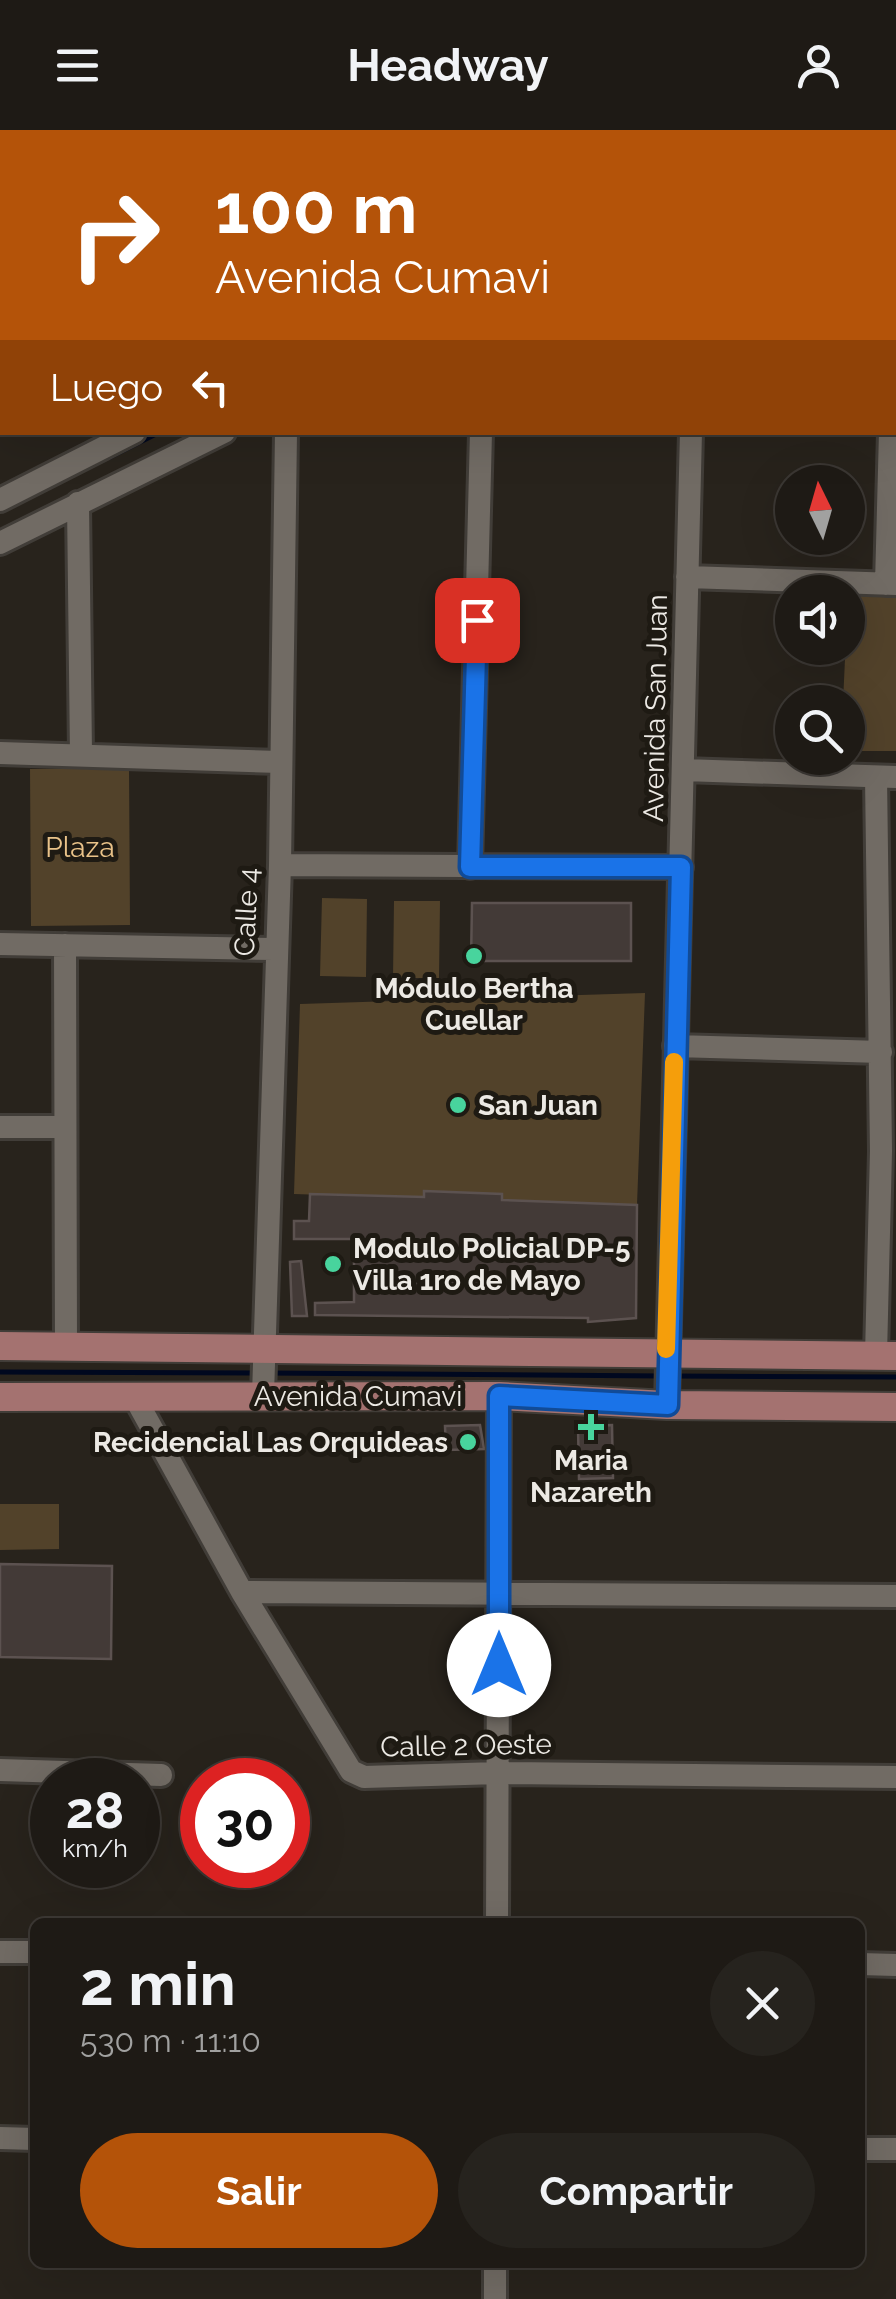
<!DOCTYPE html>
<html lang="es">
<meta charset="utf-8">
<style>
body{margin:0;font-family:Raleway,sans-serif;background:#26231e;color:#f1f3f6;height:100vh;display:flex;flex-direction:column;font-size:38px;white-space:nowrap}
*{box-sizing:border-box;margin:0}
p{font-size:32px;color:#a1a1a0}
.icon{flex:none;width:55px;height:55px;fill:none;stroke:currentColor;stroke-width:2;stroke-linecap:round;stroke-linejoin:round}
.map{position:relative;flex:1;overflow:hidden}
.sheet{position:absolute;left:30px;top:1788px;width:835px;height:350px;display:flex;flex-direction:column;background:#1e1a15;border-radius:15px;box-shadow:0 10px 40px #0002,0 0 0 2px #3c3834}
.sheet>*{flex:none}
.hud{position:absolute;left:0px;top:0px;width:898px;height:305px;box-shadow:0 10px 40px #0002,0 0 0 2px #3c3834;background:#b45309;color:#fff;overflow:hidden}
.needle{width:65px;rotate:355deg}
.fabs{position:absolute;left:775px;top:335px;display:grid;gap:20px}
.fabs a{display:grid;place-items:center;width:90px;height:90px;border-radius:50%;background:#1e1a15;box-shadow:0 10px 40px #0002,0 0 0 2px #3c3834;font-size:50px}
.speed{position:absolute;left:30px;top:1628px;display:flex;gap:20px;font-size:50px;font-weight:700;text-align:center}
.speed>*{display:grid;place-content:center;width:130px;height:130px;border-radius:50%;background:#1e1a15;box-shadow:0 10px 40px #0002,0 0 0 2px #3c3834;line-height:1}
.speed small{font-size:25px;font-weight:400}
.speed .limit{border:15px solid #d22;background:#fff;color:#111}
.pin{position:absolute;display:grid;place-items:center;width:85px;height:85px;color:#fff;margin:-42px;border-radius:20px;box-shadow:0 5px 15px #0006}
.me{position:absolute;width:110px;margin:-55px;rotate:0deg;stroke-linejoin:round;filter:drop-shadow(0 0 8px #0008)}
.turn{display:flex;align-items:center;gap:35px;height:210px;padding:0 50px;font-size:45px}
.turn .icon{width:130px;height:130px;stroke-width:2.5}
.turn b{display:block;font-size:70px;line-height:85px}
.then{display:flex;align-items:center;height:95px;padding:0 50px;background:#0003;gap:20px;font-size:38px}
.round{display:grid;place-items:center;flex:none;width:105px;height:105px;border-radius:52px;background:#26231e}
.summary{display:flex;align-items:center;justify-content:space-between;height:170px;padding:0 50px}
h1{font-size:60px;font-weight:700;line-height:75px}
.cta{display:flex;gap:20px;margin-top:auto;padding:20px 50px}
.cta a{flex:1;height:115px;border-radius:60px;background:#b45309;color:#fff;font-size:40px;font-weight:700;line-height:115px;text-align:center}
.cta a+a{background:#26231e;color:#f1f3f6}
header{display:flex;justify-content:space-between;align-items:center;height:130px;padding:0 50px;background:#1e1a15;font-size:45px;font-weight:700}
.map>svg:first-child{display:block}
</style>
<header><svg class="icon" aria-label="menu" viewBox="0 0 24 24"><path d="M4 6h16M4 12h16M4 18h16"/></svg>Headway<svg class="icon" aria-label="person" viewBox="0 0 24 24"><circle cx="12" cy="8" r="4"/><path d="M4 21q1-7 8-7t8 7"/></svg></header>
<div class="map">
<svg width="896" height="2169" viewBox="0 0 896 2169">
<rect width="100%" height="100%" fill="#28231c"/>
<path fill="#52422a" d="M848,465h48v156h-48v-49h-5z
M129,638l1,157 -99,1 -1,-157z
M322,768l45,1 -1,78 -46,-1z
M394,771h46l-1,77h-46z
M645,863l-8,212 -343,-11 6,-190z
M0,1374h59v45l-59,1z"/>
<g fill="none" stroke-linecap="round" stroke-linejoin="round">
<path stroke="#00081f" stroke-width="5" d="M770,2l6,-2
M110,327l50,-25
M0,1242l257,1
M268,1243l394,3
M673,1246l223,1"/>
</g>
<path fill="#433a37" stroke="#5c5250" stroke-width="2.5" d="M472,773h159v58h-160z
M424,1061l78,3v6l135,5 -1,113 -48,4v-4l-273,-3v-12l39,-1v-63h-60v-18h15l1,-27 114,3z
M301,1131l6,55h-15l-2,-54z
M480,1295l4,24 -38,1 -1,-24z
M612,1295l1,53 -34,1 -1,-53z
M0,1434l112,2 -1,93 -111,-2z"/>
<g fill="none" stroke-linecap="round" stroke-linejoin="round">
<g stroke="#413d38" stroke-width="28">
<path id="minor" d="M674,0l1,2
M290,2l4,-2
M742,2l5,-2
M833,2l5,-2
M894,2v-2
M0,7l2,6
M895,75h1
M0,147l2,-1
M895,261h1
M0,370l134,-68
M78,373l3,251
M0,413l224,-111
M687,447l209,7
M886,454l4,-152
M0,623l280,9
M684,640l212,7
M280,735l401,2
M470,737l11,-435
M0,814l274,5
M65,815l1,401
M675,916l206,6
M0,997h63
M876,1225l5,-204 -5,-374
M263,1265l17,-530 6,-433
M134,1266l108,196 109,179 13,6 134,-4 398,4
M667,1275l24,-973
M242,1462l654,4
M0,1640l161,5
M497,1792l2,-526
M0,1822h35
M860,1834l36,1
M0,2008l35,1
M860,2019h36
M495,2169v-37"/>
</g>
<g stroke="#413d38" stroke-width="32">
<path id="major" d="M0,1216l896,10
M0,1267l499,-1 168,9 229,2"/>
</g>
<use href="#minor" stroke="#716b64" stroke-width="22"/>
<use href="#major" stroke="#a47270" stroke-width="28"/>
<g stroke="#aaa6a0" stroke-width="9">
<path id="rail" d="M540,2l5,-2
M0,271l2,-2"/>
</g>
<use href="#rail" stroke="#1e1a13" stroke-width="5" stroke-dasharray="15" stroke-linecap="butt"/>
</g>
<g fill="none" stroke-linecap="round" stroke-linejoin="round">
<g stroke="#114b97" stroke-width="25">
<path id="route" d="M477,490l-7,247h211l-13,538 -169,-9v269"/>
</g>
<use href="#route" stroke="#1a73e8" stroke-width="18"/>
<path stroke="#f59e0b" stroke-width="18" d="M666,1219l8,-287"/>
</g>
<g fill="#48d49d" stroke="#1e1a13" stroke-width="4">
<circle cx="474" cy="826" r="10"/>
<circle cx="458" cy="975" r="10"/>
<circle cx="333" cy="1134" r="10"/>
<path d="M586 1282h10v10h10v10h-10v10h-10v-10h-10v-10h10z"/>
<circle cx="468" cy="1312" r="10"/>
</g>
<g text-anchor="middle" stroke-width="10" stroke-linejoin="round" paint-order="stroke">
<g font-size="28" fill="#ece9e4" stroke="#1e1a13">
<text transform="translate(655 578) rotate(-89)" y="10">Avenida San Juan</text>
<text transform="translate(246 782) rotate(-87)" y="10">Calle 4</text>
<text x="358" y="1276">Avenida Cumavi</text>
<text transform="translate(466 1615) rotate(-1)" y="10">Calle 2 Oeste</text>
</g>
<g font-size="28" fill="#eac389" stroke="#1e1a13">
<text x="80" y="727">Plaza</text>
</g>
<g font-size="28" font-weight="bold" fill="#ece9e4" stroke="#1e1a13">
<text x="474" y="868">Módulo Bertha<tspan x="474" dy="32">Cuellar</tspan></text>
<text x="478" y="985" text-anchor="start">San Juan</text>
<text x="353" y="1128" text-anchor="start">Modulo Policial DP-5<tspan x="353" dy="32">Villa 1ro de Mayo</tspan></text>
<text x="448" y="1322" text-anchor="end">Recidencial Las Orquideas</text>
<text x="591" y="1340">Maria<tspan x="591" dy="32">Nazareth</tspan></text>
</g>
</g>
</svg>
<div class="fabs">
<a><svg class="needle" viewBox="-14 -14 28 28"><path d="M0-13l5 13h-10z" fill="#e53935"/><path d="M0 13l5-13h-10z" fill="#a1a1a0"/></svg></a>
<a><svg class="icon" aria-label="sound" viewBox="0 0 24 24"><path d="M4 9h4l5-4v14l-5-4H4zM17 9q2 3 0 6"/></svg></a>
<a><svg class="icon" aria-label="search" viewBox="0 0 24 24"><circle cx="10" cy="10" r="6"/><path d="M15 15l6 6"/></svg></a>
</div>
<div class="speed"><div>28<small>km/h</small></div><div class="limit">30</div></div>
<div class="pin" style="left:477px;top:490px;background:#d93025"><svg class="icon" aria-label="arrive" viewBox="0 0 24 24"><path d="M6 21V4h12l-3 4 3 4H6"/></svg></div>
<svg class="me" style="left:499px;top:1535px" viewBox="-20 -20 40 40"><circle r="19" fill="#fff"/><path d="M0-13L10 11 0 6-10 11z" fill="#1a73e8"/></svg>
<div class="hud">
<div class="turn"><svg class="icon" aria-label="right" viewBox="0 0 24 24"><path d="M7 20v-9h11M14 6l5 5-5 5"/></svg><div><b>100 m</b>Avenida Cumavi</div></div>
<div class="then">Luego<svg class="icon" aria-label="left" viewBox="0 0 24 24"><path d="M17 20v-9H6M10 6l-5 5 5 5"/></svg></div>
</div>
<section class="sheet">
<div class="summary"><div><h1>2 min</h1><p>530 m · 11:10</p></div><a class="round"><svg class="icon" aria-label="close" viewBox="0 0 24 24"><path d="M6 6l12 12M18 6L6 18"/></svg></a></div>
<div class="cta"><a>Salir</a><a>Compartir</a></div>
</section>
</div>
